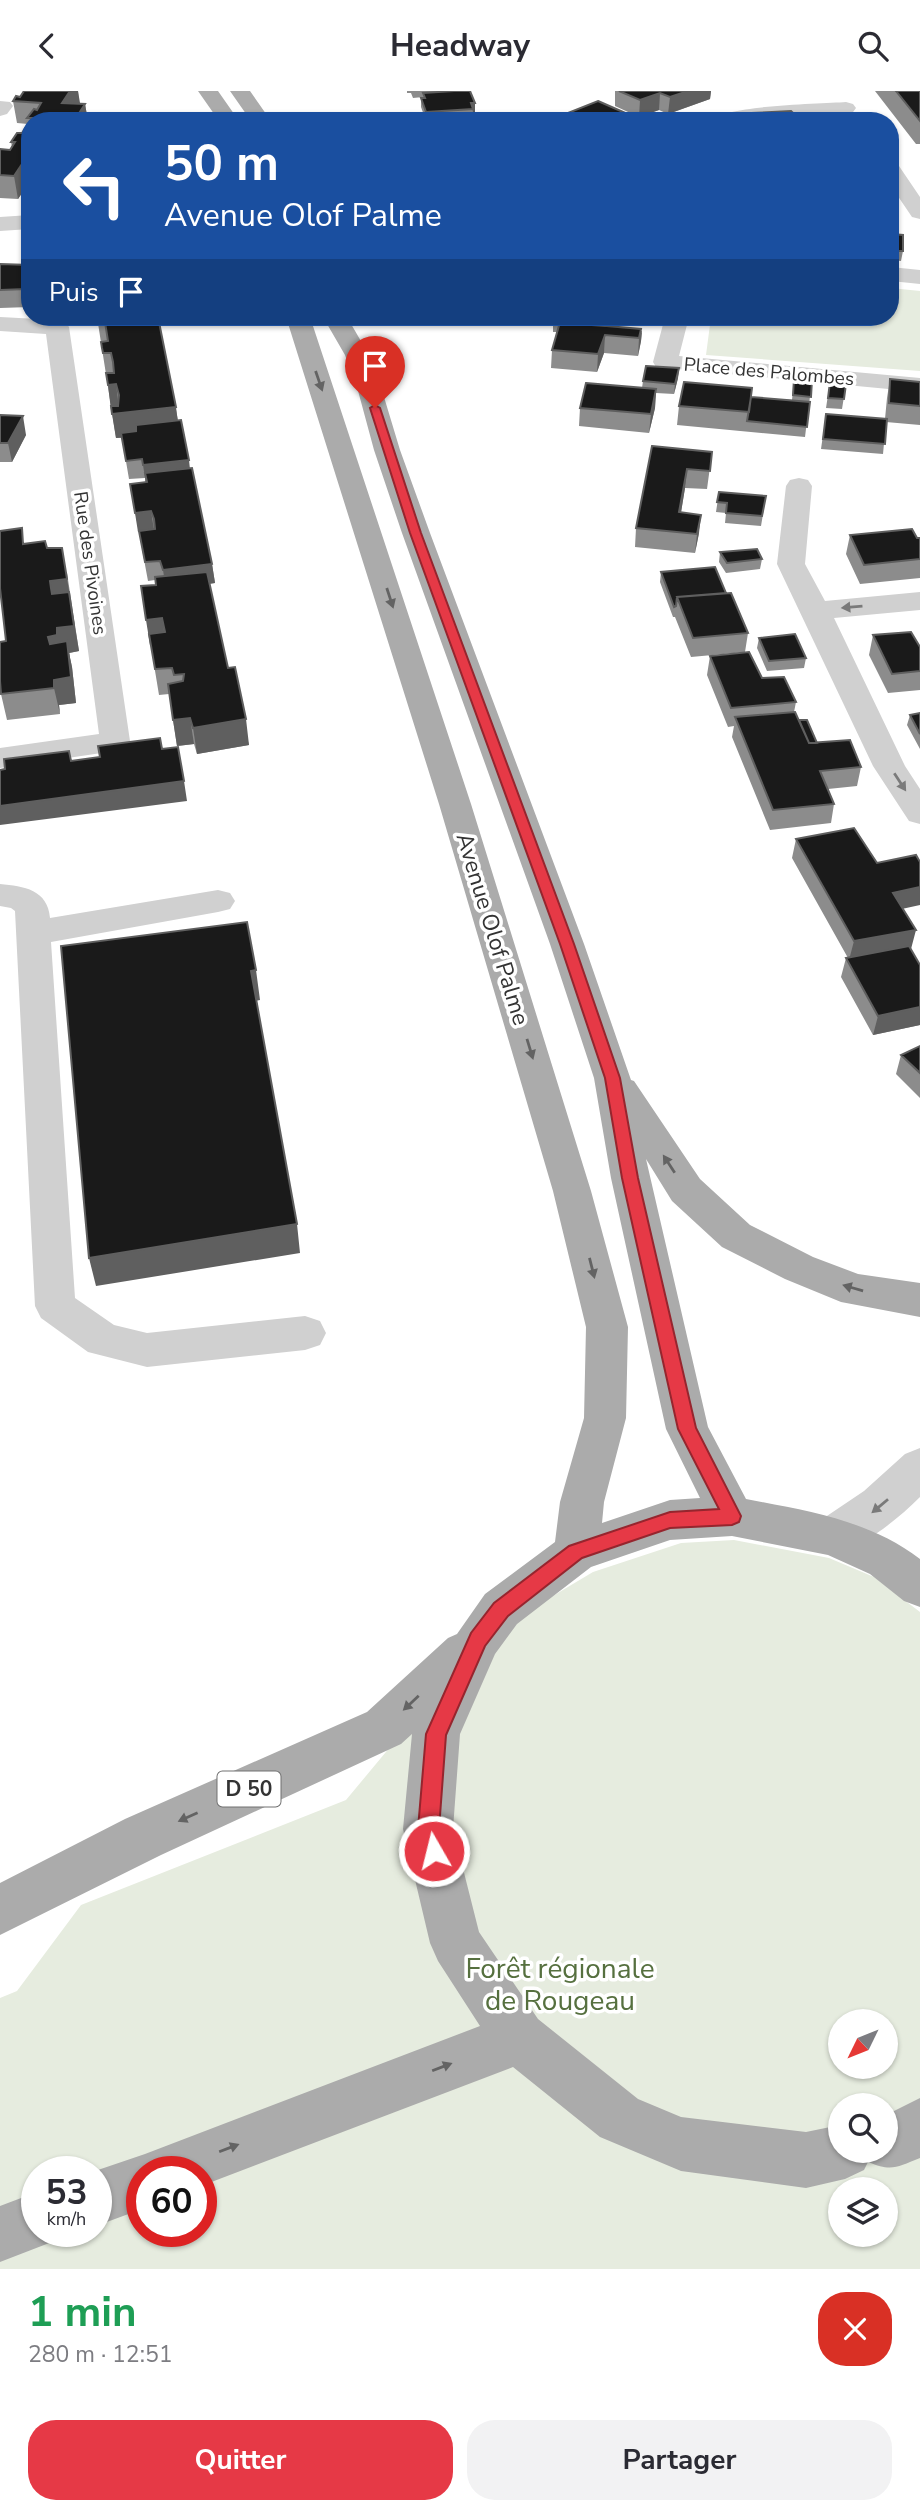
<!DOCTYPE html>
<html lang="fr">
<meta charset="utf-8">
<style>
body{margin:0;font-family:"Nunito Sans",sans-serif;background:#f2f2f3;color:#2b2b33;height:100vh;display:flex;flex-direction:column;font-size:26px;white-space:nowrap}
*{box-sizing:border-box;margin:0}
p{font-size:23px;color:#7c7c81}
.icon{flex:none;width:38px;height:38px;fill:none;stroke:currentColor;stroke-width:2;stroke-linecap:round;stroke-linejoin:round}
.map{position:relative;height:2178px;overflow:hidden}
.side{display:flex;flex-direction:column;background:#fff;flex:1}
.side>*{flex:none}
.top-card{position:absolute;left:21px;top:21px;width:878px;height:214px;border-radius:28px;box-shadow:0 2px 5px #0004;background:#1a4fa0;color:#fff;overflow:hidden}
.needle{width:46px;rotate:227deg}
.tools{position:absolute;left:828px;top:1918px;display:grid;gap:14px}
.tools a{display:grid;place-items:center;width:70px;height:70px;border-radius:50%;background:#fff;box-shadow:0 2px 5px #0004;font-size:35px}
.speed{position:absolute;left:21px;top:2065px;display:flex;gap:14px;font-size:35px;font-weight:700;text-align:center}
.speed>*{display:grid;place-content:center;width:91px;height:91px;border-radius:50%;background:#fff;box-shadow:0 2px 5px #0004;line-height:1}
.speed small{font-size:18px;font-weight:400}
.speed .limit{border:10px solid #d22;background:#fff;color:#111}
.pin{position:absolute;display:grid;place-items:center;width:60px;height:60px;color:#fff;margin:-72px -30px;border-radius:50% 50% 50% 0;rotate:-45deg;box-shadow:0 0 7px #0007}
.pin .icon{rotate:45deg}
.me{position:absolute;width:77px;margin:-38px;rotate:352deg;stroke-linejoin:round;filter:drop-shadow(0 0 5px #0008)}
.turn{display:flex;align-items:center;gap:24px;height:147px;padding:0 28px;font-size:32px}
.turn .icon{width:91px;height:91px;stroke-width:2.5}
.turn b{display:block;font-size:49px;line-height:60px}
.then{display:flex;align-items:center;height:66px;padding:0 28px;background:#0003;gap:14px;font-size:26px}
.round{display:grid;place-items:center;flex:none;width:74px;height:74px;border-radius:28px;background:#f2f2f3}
.summary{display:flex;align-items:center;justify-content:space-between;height:119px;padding:0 28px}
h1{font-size:42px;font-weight:700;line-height:52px;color:#1e9e55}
.button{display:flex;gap:14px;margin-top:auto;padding:14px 28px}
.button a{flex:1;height:80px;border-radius:28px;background:#e63946;color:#fff;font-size:28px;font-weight:700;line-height:80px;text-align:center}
.button a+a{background:#f2f2f3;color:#2b2b33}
header{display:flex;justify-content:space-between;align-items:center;height:91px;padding:0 28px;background:#fff;font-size:32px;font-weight:700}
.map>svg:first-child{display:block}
</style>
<header><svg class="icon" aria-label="back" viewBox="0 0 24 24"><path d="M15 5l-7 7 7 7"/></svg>Headway<svg class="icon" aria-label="search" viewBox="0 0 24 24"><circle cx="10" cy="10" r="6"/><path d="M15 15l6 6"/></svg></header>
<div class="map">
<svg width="920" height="2178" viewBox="0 0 920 2178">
<rect width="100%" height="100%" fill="#fff"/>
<path fill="#e6ecdf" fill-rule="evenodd" d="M891,197l29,3v80l-214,-16 5,-38h180z
M734,1449l95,18 45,19 46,35v657h-920v-271l17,-7 64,-86 265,-105 133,-160 114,-68 88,-29zM840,1930h46v46h-46zM840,2014h46v46h-46zM37,2081h59v59h-59zM142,2081h59v59h-59zM840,2098h46v46h-46z"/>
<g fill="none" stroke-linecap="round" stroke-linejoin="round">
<path fill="#d0d0d0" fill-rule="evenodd" d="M0,10l10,1 3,4 -6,8 -7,2z
M846,11l7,2 3,4 -3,4 -101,9h-42c13,-16 111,-17 136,-19z
M891,74l8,1 21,31v22l-8,-2 -21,-31z
M30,124v14l-30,2v-14z
M891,176l29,3v14l-29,-3z
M0,226l57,3 8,2 4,5 61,414 -4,7 -11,3 -115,17v-20l99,-14 -53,-400 -46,-3z
M665,226h24l-10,39 241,22v14l-264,-25 -3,-5z
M799,387l9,2 4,6 -7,78 20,37 95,-9v18l-86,8 71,148 15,23v35l-11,-3 -36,-55 -96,-202 9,-78 4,-6z
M0,793c24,2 48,6 50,34l168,-28 12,3 5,8 -5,8 -12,3 -167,30 24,356 39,27 33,8 158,-17 15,5 6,12 -6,12 -15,5 -158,17 -59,-15 -47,-34 -6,-12 -20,-395 -4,-3 -11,-2z
M920,1357v49c-24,24 -54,47 -86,59l-16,-6 -6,-14 6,-14 46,-31 41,-37z"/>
<path fill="#ababab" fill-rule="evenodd" d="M198,0h20l21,30h-20z
M230,0h20l21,30h-20z
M286,226h24l161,487 120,387 37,136 -2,91 -22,84 -2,21 68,-23 30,-2 -34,-69 -55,-251 -17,-100 -44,-134 -148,-411 -28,-83 -17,-63 -12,-32 -22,-38h24l22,38 12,32 19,63 30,83 154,411 47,136 3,1 66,98 50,46 63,32 45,17 62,9v34l-79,-15 -56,-23 -63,-32 -50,-46 -26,-42 62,268 38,72c62,12 123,21 174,60v48l-16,-6 -34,-27 -42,-19 -96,-19 -62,4 -79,27 -74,57 -22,30 -35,80 -7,95 26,103 59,87 100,80 43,18 125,15 34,-7v26h46v-36l34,-17v60c-23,9 -28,14 -52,4l-4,8 -19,9 -39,9 -125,-17 -81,-34 -87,-70 -312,119v-14h-59v37l-46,17v-54h-4l53,-18 335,-128 -42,-65 -8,-18 -27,-114 9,-95 -11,10 -240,111 -161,80v-52l125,-64 242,-107 81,-74 9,-4 28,-40 70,-52 5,-40 24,-84 2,-91 -33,-136 -114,-387z
M37,2101v39h23l-3,9 -57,22v-56z"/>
</g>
<path fill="#8c8c8c" d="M24,0h54l1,13h6l3,17h-58v60l-12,18 -18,-1v-49l10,1 2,-3 -1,-5 11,-9 6,-9 -11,-1 -4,-22 7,-4z
M407,0h63l5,21h-2v6l-47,3 -5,-14v-9l2,-1 -10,1 -2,-5h-4z
M615,0h96l-1,8 -42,15 -9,-4 -20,7 -24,-11z
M875,0h45v53h-4z
M891,143l12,17 -2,10 -10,-1z
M0,173l30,1v42l-30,1z
M97,226h61l20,103 34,144 3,19 -6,1 19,84 21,77 -52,9 -3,-10 -17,2 -8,-52 -10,1 -18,-109 15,-1 -1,-5 -7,1 -18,-97 15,-2v-4l-16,1 -7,-41h-6z
M607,230l-2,5 37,5 -1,10 -3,15 -34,-3 -7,19 -46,-4 1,-18 5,-18h-4v-10z
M679,277l-1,10 -4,16 -18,-1 -1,15 -6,25 -70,-7 1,-18 62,-20 1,-7z
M794,288l18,1 -7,57 -128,-12 2,-19 72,-9 41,3z
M890,288l30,3v43l-34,-3 -3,32 -62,-5 5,-35 59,5 2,-21z
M830,291l16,2 -4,25 -16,-1z
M0,324l26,20 -14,27h-12z
M652,355l60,6 -5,37 -22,-1 -4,24 18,21 -4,20 -60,-6 1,-19z
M719,401l47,4 -5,30 -36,-3 1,-10 -10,-1z
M850,444l70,3v40l-60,6 -14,-30z
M25,453l22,4 20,25 12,78 -10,2 3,14 4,36 -17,2 1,9 -53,6 -6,-26 5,-53z
M720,461l42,7 -2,10 -34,4 -7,-11z
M661,481l65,21 22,40 -3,19 -54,5 -16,-40h-2l-13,-35z
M873,544l47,12v43l-32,3 -19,-38z
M759,547l47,20 -2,10 -37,3 -10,-23z
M710,565l52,22 34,24 -2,10 5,8 18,23 44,24 -4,19 -29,3 6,15 -3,19 -61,7 -38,-93 2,-11 -6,1 -21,-52z
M920,622v36l-13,-24 3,-10z
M796,748l107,70 8,40 9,16v60l-47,10 -32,-58 5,-19h2l-56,-100z
M920,955v52l-24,-24 5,-19z"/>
<path fill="#5f5f5f" d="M70,0h8l2,12 -12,18 -6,-18z
M688,0h23l-1,8 -42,15 2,-17z
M660,2l-1,17 -20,7 1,-17z
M471,12h4v9h-2z
M85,13l3,17h-14z
M623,21l-1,9h-19v-2z
M30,61v29l-12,18 -4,-23z
M30,193v22l-3,-17z
M642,240l-1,10 -3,15 1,-18z
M605,244l-1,18 -7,19 1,-18z
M679,277l-1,10 -4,16 1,-10z
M116,293l3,25 -8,1 -3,-25z
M656,298l-1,19 -6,25 2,-19z
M176,316l3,25 -63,6 -4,-24z
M23,325l3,19 -14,27 -4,-19z
M189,369l2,19 -46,-6 1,11 -3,-19z
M687,378l-2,19 -7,43 1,-19z
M151,420l3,19 -16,2 -3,-19z
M701,424l-2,18 -4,20 2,-19z
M62,457l17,103 -10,2 3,14 4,36 -17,2 1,9 -6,-26 -1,-25 -5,-26 2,-56z
M212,473l3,19 -49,6 -3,-19z
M162,527l4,26 -16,1 -4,-25z
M190,627l4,26 -17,2 -4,-26z
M246,628l3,26 -52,9 -4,-26z
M184,690l3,20 -187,24v-19z
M920,796v18l-32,7 5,-19z
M916,839l-5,19 -62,11 5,-19z
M256,879l4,30 -5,1 -4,-30z
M920,916v18l-47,10 5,-19z
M297,1133l3,29 -204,33 -7,-28z"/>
<path fill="#1a1a1a" stroke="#5f5f5f" stroke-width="2" d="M24,0h46l-8,12 23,1 -11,17h-44l2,-3h-5l7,-9 3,1 4,-7 -28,-2 3,-5 4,1z
M454,0h16l5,12h-4l2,6 -47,3 -5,-14h4l-2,-5z
M619,0h69l-18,6 -10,-4 -20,7z
M896,0h24v30z
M598,10l25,11 -20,7 3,1 -2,1h-66l16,-6 4,2z
M791,20l4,4 19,-1 4,7h-81l-1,-2 20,-1 -3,-5z
M30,30v31l-16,24 -14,-1v-26l10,1 5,-8h-4l6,-9h5z
M891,143l12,1v16h-12z
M0,173l30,1v19l-3,5 -27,1z
M97,226h61l18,90 -64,7 -1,-8h7l1,-11 -3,-11 -8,1 -2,-12h8l-1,-11 -2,-9h-8l-1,-5 -1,-6 7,-1 -3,-19h-7z
M555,226h51l-2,9 -51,-4z
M560,231l81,7 -2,9 -34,-3 -7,19 -46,-4z
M646,275l33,2 -4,16 -32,-3z
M794,288l18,1 -1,17 -18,-2z
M890,288l30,3v24l-31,-3z
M684,291l68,6 -3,24 -70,-6z
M830,291l16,2 -2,15 -16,-1z
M586,292l70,6 -5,25 -71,-6z
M751,306l59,5 -3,25 -60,-6z
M826,323l61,5 -2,25 -62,-5z
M0,324l23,1 -15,27h-8z
M181,329l8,40 -46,5 -1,-6 -16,2 -5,-28 15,-2v-6z
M652,355l60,6 -2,19 -23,-2 -8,43 22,3 -4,19 -61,-6z
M192,377l20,96 -49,6 -3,-9 -15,1 -6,-31 16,-2 -1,-10 -3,-8 -16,2 -5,-29 17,-2 -2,-9z
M719,401l47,4 -4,20 -36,-3 1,-10 -10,-1z
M22,437l1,16 22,-3 2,7h15l5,31 -17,2 1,7 1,6 17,-2 5,34 -17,2v7l-9,2 2,7 17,-3 4,36 -17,3v8l-53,6 -1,-13v-39l6,-1 -6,-53v-57z
M912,438l5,9h3v21l-56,6 -14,-30z
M757,458l5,10 -35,4 -7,-11z
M715,476l11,26 -49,4 -1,9 -2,1 -13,-35z
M207,481l21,96 7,-1 11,52 -53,9 -3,-10 -17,2 -5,-36 15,-3 1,-7 -10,1 -2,-7 -17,1 -6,-35 16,-2 -3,-14 -16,2 -5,-34 15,-1 -1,-8z
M731,502l17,40 -55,5 -16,-41z
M911,541l9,15v24l-28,3 -19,-39z
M795,543l11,24 -37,3 -10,-23z
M749,561l13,26 22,-1 12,25 -65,6 -21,-52z
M795,621l14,31 41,-3 11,27 -41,4 14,33 -61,6 -38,-93z
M920,622v21l-10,-19z
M799,629h8l10,23h-8z
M160,647l2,11 16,-2 6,34 -184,25v-36l5,-1 -1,-10 65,-8 2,10 29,-4 -2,-11z
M854,737l23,35 39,-8 4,7v25l-27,6 23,37 -62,11 -58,-102z
M247,831l9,48 -5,1 46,253 -208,34 -28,-312z
M909,855l11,19v42l-42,9 -32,-58z
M920,955v27l-19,-18z"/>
<defs><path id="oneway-solid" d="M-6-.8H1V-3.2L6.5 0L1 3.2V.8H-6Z" transform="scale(1.75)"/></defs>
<g fill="#636363">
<use href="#oneway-solid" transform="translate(319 290) rotate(71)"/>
<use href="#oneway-solid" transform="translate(390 507) rotate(72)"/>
<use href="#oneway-solid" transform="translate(530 958) rotate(73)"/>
<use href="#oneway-solid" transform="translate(669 1073) rotate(-123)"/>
<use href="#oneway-solid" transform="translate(592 1177) rotate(76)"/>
<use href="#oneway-solid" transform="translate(853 1197) rotate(-164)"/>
<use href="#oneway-solid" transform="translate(411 1612) rotate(137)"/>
<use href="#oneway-solid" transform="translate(188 1726) rotate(156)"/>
<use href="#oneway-solid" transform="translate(442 1976) rotate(-21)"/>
<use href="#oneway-solid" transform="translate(229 2057) rotate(-21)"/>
</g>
<g fill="#7a7a7a">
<use href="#oneway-solid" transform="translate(852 516) rotate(175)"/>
<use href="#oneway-solid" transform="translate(900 691) rotate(57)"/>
<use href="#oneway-solid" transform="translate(880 1415) rotate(140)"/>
</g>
<path fill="#e63946" stroke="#96252e" stroke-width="2" d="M375,314l5,3 41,125 153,411 46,134 18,100 58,250 45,88 -2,6 -7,3 -62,3 -88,30 -74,58 -23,30 -39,89 -7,94 5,22 -3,8 -7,3 -7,-3 -9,-30 8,-95 45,-101 23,-30 75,-57 101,-34 49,-3 -41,-80 -56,-251 -17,-100 -45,-134 -150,-411 -40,-125z"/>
<g text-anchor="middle" stroke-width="7" stroke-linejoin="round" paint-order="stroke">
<g font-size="19" fill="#333" stroke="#fff">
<text transform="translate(769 280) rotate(5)" y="7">Place des Palombes</text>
<text transform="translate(91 472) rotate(82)" y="7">Rue des Pivoines</text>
</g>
<rect fill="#fff" stroke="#707070" stroke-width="2" x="217.5" y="1680.5" width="63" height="35" rx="5"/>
<g font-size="21" font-weight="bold" fill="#333">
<text x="249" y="1705">D 50</text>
</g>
<g font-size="23" fill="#333" stroke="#fff">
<text transform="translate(493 838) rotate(73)" y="8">Avenue Olof Palme</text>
</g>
<g font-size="28" fill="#56703f" stroke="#fff">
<text x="560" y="1887">Forêt régionale<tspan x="560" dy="32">de Rougeau</tspan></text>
</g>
</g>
</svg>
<div class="tools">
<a><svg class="needle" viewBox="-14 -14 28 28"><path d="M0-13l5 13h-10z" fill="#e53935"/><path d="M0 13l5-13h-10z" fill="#7c7c81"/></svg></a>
<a><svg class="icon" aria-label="search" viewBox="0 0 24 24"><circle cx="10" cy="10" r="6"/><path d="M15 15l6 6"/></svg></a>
<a><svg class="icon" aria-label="layers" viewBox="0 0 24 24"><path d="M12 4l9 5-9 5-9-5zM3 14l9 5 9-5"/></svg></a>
</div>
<div class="speed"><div>53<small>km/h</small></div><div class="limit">60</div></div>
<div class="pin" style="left:375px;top:317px;background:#d93025"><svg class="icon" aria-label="arrive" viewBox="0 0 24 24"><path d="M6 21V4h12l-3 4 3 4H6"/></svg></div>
<svg class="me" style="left:434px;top:1760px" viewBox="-20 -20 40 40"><circle r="17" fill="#e63946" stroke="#fff" stroke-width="3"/><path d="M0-11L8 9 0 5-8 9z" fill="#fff"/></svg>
<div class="top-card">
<div class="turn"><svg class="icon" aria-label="left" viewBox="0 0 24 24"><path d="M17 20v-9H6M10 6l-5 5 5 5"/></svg><div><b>50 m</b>Avenue Olof Palme</div></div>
<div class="then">Puis<svg class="icon" aria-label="arrive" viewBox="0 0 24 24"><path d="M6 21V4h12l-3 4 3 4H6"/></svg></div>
</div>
</div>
<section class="side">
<div class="summary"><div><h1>1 min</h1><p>280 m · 12:51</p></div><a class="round" style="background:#d93025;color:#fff"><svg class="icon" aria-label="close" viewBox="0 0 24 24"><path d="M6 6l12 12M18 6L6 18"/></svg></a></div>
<div class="button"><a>Quitter</a><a>Partager</a></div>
</section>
